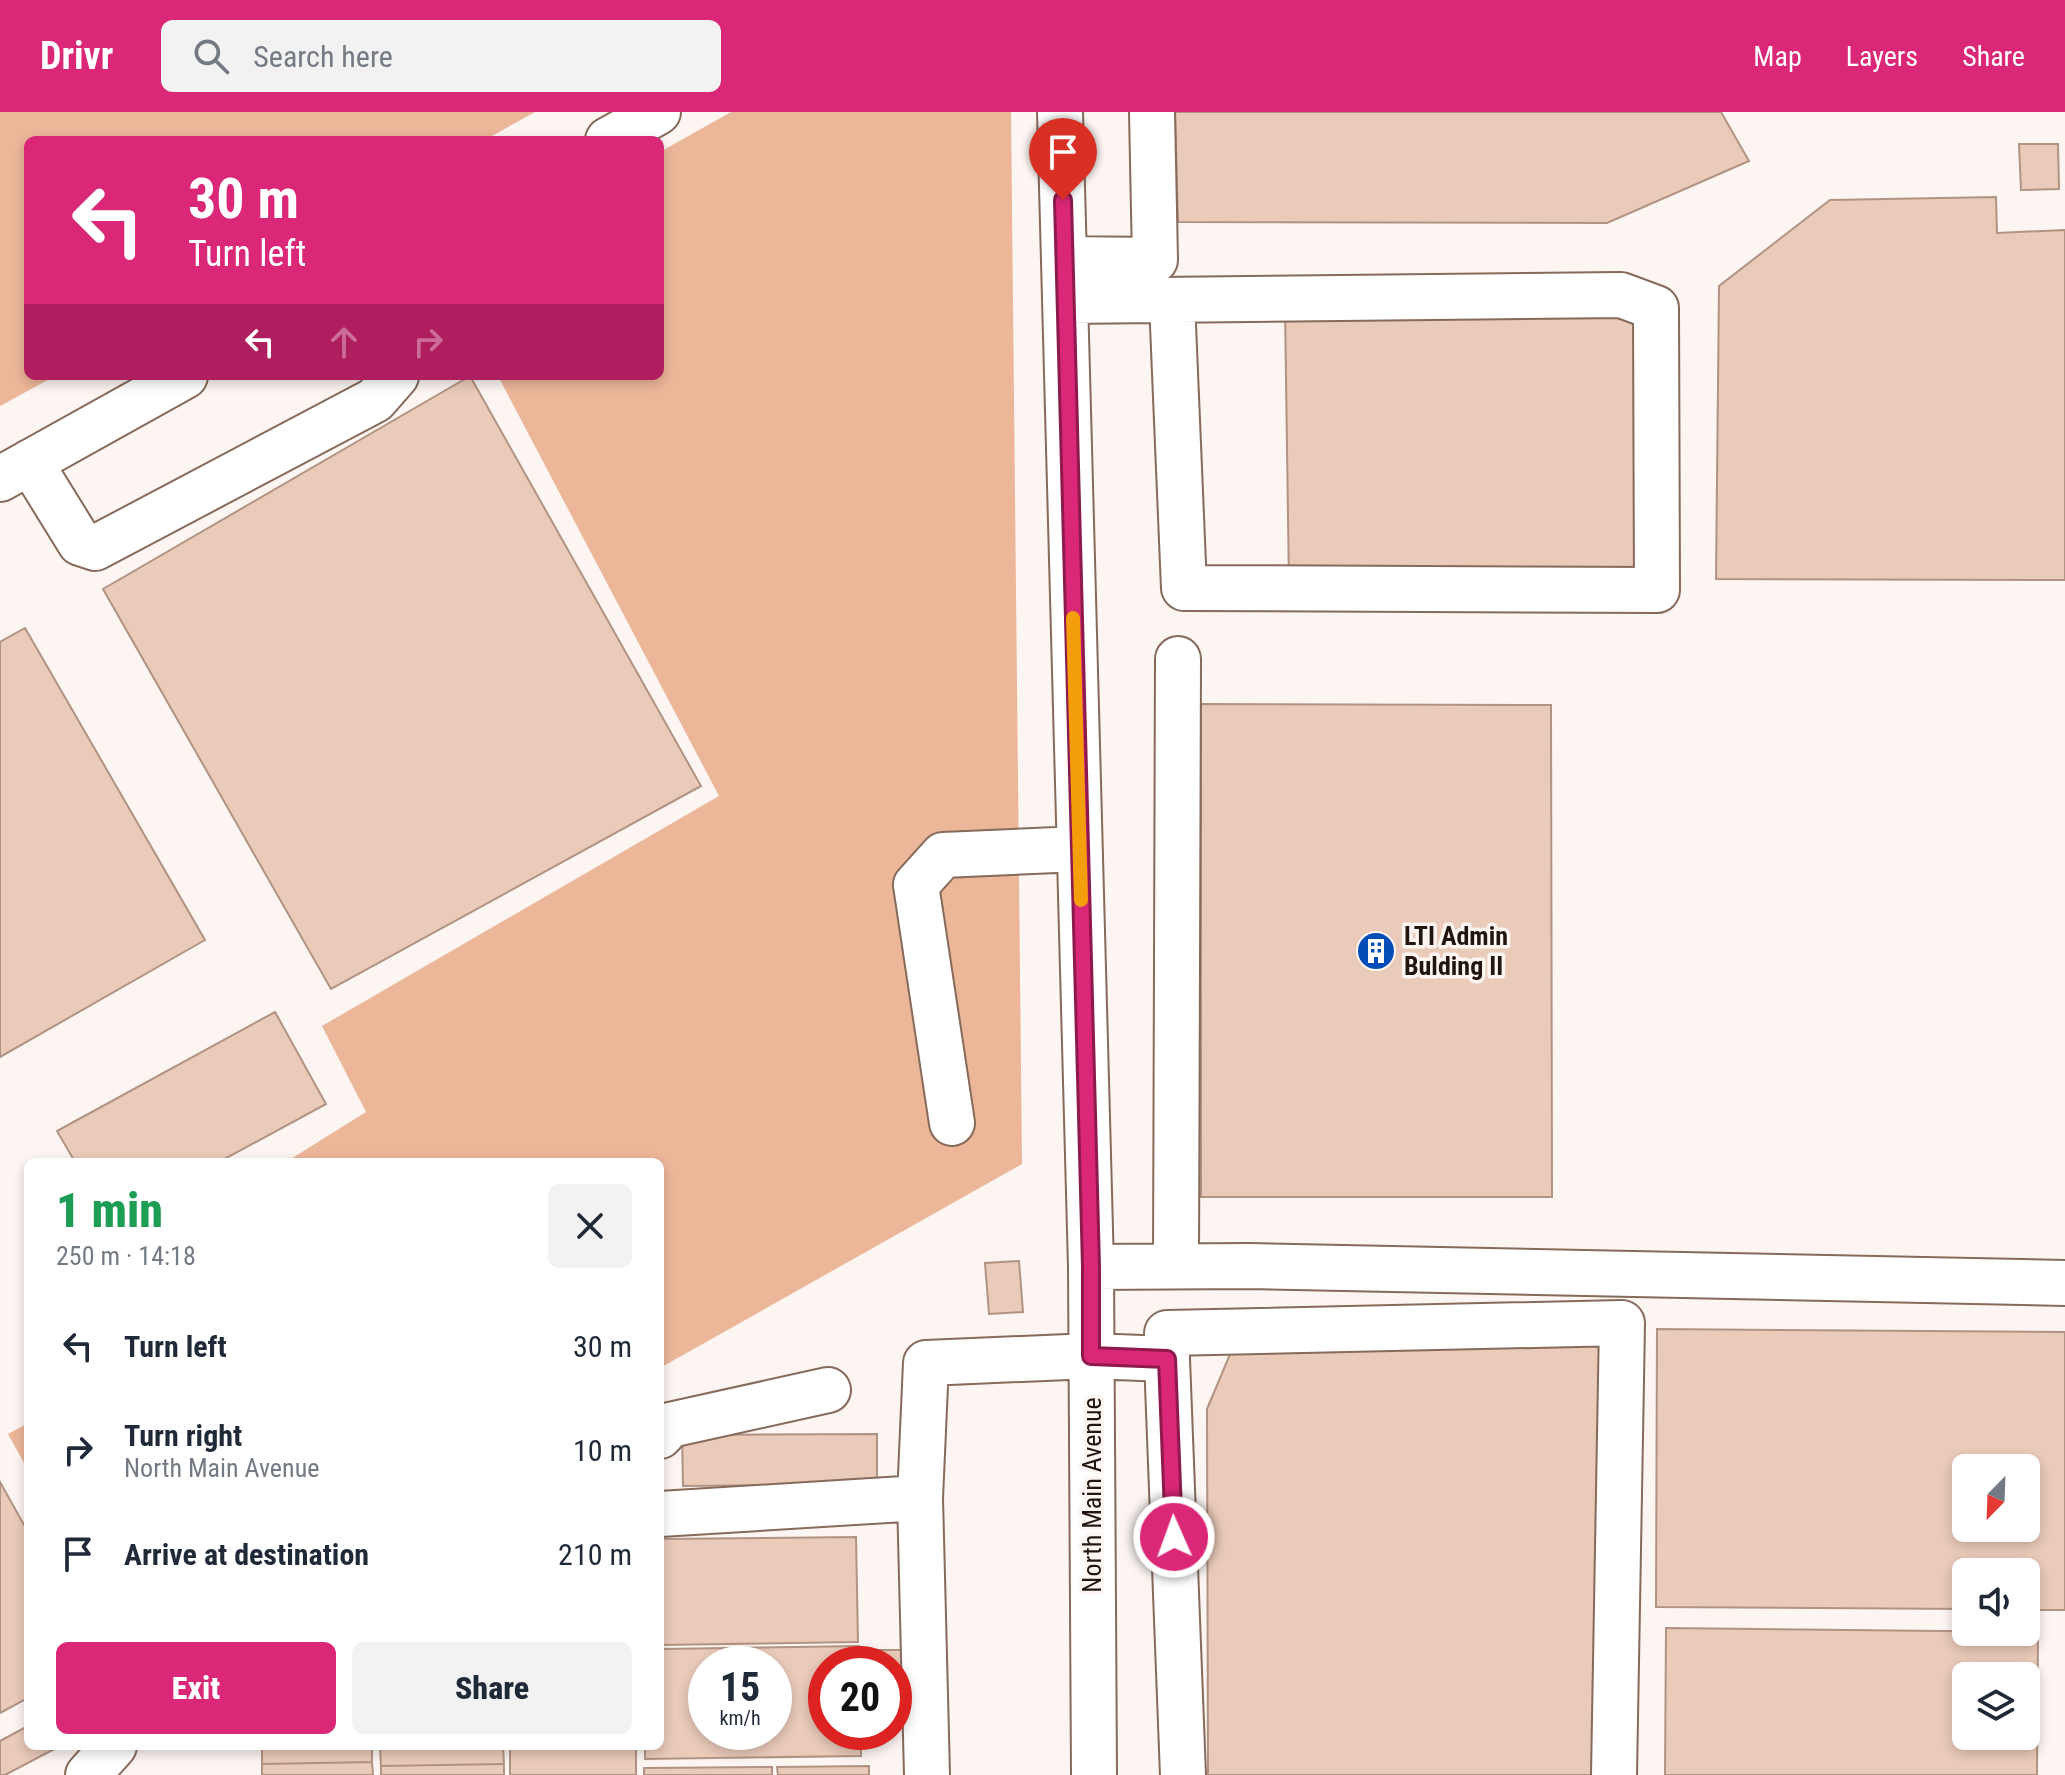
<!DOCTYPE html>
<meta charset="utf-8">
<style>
body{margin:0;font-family:"Roboto Condensed",sans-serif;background:#f2f2f3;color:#1f2937;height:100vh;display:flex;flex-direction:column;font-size:30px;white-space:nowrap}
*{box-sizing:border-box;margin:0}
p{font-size:26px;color:#747a83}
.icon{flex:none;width:44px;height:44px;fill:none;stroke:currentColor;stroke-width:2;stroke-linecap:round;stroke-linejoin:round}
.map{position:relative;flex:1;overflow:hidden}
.details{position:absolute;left:24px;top:1046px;width:640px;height:592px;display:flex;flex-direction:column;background:#fff;border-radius:12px;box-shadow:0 4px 12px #0003}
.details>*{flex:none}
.guide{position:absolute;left:24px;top:24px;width:640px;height:244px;border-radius:12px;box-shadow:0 4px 12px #0003;background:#db2777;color:#fff;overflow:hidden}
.needle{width:52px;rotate:203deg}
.controls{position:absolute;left:1952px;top:1342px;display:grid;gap:16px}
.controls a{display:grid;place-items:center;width:88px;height:88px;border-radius:12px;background:#fff;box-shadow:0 4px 12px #0003;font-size:40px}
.speed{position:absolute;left:688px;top:1534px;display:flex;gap:16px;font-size:40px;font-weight:700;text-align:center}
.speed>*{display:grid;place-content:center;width:104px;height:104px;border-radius:50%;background:#fff;box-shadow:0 4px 12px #0003;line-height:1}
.speed small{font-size:20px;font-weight:400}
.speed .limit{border:12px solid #d22;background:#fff;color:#111}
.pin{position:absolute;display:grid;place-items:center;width:68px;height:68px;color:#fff;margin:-82px -34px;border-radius:50% 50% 50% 0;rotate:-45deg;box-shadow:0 0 8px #0007}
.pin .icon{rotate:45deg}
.me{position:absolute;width:88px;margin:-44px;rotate:358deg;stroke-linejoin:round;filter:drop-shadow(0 0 6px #0008)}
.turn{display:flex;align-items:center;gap:28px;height:168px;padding:0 32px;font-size:36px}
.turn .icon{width:104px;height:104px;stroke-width:2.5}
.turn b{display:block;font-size:56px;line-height:68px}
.lanes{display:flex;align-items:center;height:76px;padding:0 32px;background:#0003;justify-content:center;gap:40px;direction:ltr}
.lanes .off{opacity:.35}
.round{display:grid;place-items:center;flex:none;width:84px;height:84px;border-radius:12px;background:#f2f2f3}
.head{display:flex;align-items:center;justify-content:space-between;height:136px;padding:0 32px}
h1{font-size:48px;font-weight:800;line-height:60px;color:#1e9e55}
.button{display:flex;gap:16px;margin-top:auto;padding:16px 32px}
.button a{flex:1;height:92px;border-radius:12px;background:#db2777;color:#fff;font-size:32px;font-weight:800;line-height:92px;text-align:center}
.button a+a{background:#f2f2f3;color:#1f2937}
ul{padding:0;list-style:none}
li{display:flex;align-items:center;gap:24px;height:104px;padding:0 32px}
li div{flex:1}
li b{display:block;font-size:30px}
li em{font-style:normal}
header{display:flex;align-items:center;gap:48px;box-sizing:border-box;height:112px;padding:0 40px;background:#db2777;color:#fff}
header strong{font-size:38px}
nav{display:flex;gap:44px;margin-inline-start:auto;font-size:28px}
.search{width:560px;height:72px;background:#f2f2f3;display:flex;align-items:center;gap:20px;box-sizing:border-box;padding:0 28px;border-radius:12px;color:#747a83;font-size:30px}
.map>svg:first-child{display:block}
</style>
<header>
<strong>Drivr</strong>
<div class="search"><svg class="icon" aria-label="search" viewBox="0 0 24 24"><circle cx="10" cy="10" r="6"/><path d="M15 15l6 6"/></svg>Search here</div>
<nav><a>Map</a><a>Layers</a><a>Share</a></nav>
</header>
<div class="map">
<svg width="2065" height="1663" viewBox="0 0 2065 1663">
<rect width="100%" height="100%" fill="#fcf5f2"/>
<path fill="#ecb699" d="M0,0h535l-50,28h-457v236h27l-55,30z
M731,0h280l11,1052 -362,204v-206h-374l80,-50 -44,-86 397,-230 -221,-420h162v-224z
M28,1311v47l-20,-36z"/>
<path fill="#eacab9" stroke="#b19383" stroke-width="2" fill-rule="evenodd" d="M1175,0h546l28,49 -142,62 -429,-1z
M2019,32h39l1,45 -38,1z
M1996,85l1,36 68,-3v350l-349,-1 3,-293 111,-86z
M1647,193l4,276 -362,4 -4,-276z
M470,264l231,410 -370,203 -228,-400z
M25,516l180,312 -205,117v-415z
M1201,592l350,1 1,492h-351z
M275,900l51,92 -107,58h-144l-18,-31z
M1019,1149l4,51 -34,2 -4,-51z
M1657,1217l408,3v278h-39v-38h-60v37l-310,-2zM1966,1356h60v60h-60z
M1614,1219l-6,444h-400l-1,-366 29,-69z
M877,1322v50l-194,2 -1,-51z
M0,1370l28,50v166l-28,15z
M856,1425l2,105 -198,3v-106z
M1666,1516l372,4 -1,143h-372zM1966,1564h60v60h-60z
M859,1534v18h-33v68h35v24l-216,3v-13h15v-97zM706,1552h68v68h-68z
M873,1538h37l1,53h-17v-39h-21z
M28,1614v20h32l-55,29h-5v-34z
M262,1634h110v16l-110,2z
M380,1634h123l1,18 -123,2z
M510,1634h126v29h-126z
M372,1650l1,13h-111v-11z
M504,1652v11h-123v-9z
M869,1654v9h-91l-1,-8z
M772,1655v8h-128v-7z"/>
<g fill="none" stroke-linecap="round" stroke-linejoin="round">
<g stroke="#866a5a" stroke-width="48">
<path id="minor" d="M1060,0l31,1155 3,508
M608,28l50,-28
M1064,147l91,1 -3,-148
M1066,189l555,-6 35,13 1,282 -473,-2 -12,-287
M30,350l50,81 15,5 280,-148 21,-24
M0,367l185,-103
M952,1011l-36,-238 27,-30 136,-6
M1176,1154l2,-607
M1091,1155l159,-1 815,17
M1167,1247v-26l455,-10 -8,452
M660,1324l10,-11 158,-35
M660,1402l260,-16
M88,1663l26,-29
M927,1663l-7,-277 6,-135 165,-7 76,3 16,416"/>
</g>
<use href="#minor" stroke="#fff" stroke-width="44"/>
</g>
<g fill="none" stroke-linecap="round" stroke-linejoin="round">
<g stroke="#8e194d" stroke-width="20">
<path id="route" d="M1063,88l28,1067v89l76,3 7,178"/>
</g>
<use href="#route" stroke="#db2777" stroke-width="14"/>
<path stroke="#f59e0b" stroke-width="14" d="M1073,506l8,282"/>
</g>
<defs>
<g id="building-disc" transform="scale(2)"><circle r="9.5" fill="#024db7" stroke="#fcf5f2"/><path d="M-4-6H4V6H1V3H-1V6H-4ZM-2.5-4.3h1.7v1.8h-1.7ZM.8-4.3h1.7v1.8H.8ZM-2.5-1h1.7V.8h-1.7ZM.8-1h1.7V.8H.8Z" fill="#fff"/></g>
</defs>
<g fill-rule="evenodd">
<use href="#building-disc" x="1376" y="839"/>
</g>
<g text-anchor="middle" stroke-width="7" stroke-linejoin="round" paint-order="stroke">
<g font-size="26" font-weight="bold" fill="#20150f" stroke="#fcf5f2" text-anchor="start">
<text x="1404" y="833">LTI Admin<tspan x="1404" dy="30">Bulding II</tspan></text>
</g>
<g font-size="26" fill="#20150f" stroke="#fcf5f2">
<text transform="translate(1092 1383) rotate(-90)" y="9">North Main Avenue</text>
</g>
</g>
</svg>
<div class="controls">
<a><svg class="needle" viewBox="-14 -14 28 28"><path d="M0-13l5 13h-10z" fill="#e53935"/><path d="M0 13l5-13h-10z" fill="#747a83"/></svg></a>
<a><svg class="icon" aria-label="sound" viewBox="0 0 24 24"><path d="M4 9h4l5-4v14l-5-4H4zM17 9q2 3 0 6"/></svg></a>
<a><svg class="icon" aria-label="layers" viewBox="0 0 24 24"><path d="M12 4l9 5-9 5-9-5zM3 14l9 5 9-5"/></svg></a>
</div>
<div class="speed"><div>15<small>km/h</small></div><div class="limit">20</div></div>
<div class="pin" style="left:1063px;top:88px;background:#d93025"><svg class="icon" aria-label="arrive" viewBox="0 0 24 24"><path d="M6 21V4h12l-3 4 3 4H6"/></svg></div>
<svg class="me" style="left:1174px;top:1425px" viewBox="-20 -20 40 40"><circle r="17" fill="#db2777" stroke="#fff" stroke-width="3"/><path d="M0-11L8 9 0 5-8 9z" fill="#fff"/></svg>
<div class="guide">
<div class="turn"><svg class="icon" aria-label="left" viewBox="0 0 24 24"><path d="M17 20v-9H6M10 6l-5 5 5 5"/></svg><div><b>30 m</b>Turn left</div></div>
<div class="lanes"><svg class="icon" aria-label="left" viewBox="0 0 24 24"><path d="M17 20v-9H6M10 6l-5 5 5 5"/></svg><svg class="icon off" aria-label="ahead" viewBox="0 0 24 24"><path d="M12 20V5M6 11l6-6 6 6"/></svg><svg class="icon off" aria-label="right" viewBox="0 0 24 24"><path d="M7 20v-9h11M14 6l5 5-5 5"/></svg></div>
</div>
<section class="details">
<div class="head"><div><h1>1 min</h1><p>250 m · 14:18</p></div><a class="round"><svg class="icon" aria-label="close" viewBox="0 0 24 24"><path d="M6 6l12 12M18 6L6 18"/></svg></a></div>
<ul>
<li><svg class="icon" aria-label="left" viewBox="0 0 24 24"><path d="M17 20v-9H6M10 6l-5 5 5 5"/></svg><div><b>Turn left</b></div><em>30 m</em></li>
<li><svg class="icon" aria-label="right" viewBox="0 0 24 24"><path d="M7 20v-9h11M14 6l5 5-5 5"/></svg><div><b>Turn right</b><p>North Main Avenue</p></div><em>10 m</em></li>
<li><svg class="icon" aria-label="arrive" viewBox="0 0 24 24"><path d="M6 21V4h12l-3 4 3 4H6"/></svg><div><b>Arrive at destination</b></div><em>210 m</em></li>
</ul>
<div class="button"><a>Exit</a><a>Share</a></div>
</section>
</div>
